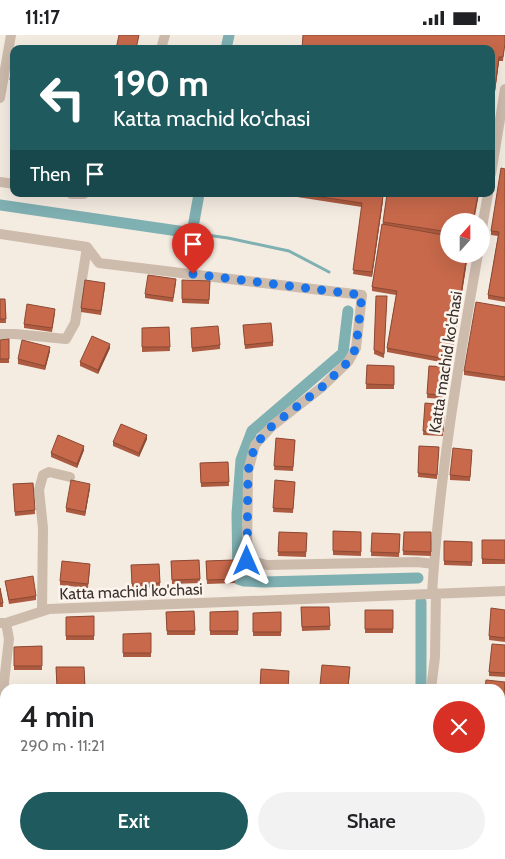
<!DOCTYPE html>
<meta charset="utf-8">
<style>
body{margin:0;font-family:Cabin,sans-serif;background:#f2f2f2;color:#202124;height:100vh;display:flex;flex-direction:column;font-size:19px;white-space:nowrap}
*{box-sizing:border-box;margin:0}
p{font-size:16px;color:#757577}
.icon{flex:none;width:28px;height:28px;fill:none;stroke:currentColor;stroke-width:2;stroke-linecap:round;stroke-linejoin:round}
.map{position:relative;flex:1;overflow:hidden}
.side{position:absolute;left:0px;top:649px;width:505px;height:176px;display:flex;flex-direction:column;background:#fff;border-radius:15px 15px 0 0;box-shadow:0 5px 20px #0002}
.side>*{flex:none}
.top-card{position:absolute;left:10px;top:10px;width:485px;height:152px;border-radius:10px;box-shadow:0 5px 20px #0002;background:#1f5a5e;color:#fff;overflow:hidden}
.needle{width:32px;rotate:21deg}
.controls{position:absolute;left:440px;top:178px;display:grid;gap:10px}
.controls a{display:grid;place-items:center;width:50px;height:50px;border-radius:50%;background:#fff;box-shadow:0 5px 20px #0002;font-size:25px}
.pin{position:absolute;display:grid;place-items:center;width:42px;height:42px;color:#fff;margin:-51px -21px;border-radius:50% 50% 50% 0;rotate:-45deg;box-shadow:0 0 5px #0007}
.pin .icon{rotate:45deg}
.me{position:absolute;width:55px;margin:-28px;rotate:0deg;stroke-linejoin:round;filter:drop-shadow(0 0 4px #0008)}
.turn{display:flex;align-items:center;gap:18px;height:105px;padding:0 20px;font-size:22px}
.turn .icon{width:65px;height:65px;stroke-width:2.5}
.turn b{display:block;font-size:35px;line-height:42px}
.then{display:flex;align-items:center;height:48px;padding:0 20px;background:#0003;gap:10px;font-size:19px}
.round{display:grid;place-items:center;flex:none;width:52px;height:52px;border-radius:26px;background:#f2f2f2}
.headline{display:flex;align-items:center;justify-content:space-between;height:85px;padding:0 20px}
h1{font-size:30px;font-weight:600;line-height:38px}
.button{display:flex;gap:10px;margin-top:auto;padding:10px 20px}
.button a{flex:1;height:58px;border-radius:30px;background:#1f5a5e;color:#fff;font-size:20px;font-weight:600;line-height:58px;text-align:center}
.button a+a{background:#f2f2f2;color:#202124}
.status{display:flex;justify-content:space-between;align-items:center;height:35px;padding:0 25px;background:#fff;direction:ltr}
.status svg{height:14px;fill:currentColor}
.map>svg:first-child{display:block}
</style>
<div class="status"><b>11:17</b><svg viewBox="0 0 49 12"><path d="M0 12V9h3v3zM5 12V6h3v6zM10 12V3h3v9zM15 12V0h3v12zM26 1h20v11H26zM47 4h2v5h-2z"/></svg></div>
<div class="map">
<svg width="505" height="824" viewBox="0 0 505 824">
<rect width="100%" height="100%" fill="#f4ebe1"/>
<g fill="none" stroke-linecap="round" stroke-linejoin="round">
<path stroke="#7fb0b2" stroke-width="3" d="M192,198l36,5 61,13 40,21"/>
<path stroke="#7fb0b2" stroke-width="11" d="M226,14l3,-14
M0,170l192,28 7,-39
M348,276l-5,42 -91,78 -11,29 -4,54 1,65 6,2 20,1 154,-4
M421,654v-87
M357,824l1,-4"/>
<path stroke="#cdbbac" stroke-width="10" d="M161,14l4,-14
M0,63l11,-63
M491,139l14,-85
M0,147l14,2
M71,159h13
M481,198l7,-39
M0,199l87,13 12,16 263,32 -6,53 -8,14 -26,25 -50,39 -17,19 -7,26 -1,89 20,5 150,-3 17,2
M0,299h15l51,5 9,-16 12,-76
M432,559c7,-115 26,-228 46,-340
M42,576l1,-83 -4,-38 4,-15 6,-3 21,5
M0,588h6l43,-14 456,-18
M431,654l4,-32 1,-64
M5,672l-1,-25 5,-43 -3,-16
M500,769l5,-6
M500,779l5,1
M28,820l1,4
M119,824l1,-4
M371,824l2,-4
M486,824l1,-4"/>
</g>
<path fill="#ac5a40" d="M505,0l-2,26h-4l-7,53 -1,-65z
M14,20v30l-4,-1z
M505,134v133l-17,-3v-4l10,-59 -7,-1v-4z
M284,159h93v1l6,5 -11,77 -19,-3 9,-67 -78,-12z
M449,186v15l19,18 -17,110 -64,-12v-4l9,-53 -24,-4v-4l11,-65z
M182,245l28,1 -1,23 -27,-1z
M176,248l-3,19 -28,-4v-4z
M105,252l-4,28 -20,-3v-4z
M376,261h11l-3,62 -10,-4z
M0,264h5l1,24h-6z
M505,272v74l-41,-6v-4z
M55,278l-3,19 -28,-4v-4z
M243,290l30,17v4l-28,3z
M169,292l1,24 -28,1v-24z
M191,297l29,13v4l-28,3z
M9,304v24h-9v-23z
M110,313l-12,26 -18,-8v-4z
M50,316l-5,19 -27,-6v-5z
M367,330l27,1v23h-28z
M429,331l19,1 -2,32 -19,-1z
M425,368l20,2 -2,31 -20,-1z
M276,403l19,2 -2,31 -19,-1z
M147,404l-8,18 -26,-11v-4z
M419,411l20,1 -2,32 -19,-2z
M84,415l-7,18 -26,-11v-4z
M472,419l-2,27 -20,-1v-5z
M228,427l1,24 -28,1 -1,-24z
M275,445l20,2 -2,31 -20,-1z
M33,448l2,31 -20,2 -2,-32z
M90,453l-5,28 -19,-4v-4z
M333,496l28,1v24l-28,-1z
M279,497l28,1 -1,24 -28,-1z
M404,497h27v24l-28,-1z
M372,498l28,1 -1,23 -28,-1z
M482,505h23v24h-23z
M444,506l28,1v24l-28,-1z
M199,525l1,23 -28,1 -1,-23z
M234,525l1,23 -28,1 -1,-23z
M159,529l1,23 -28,1 -1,-23z
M90,533l-2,20 -28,-3v-4z
M5,546l31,15v4l-27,4z
M0,553l3,15v4h-3z
M301,572h28l1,23 -28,1z
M365,575h28v23h-28z
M505,575v32l-16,-2v-4z
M194,576l1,24h-28l-1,-23z
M238,576v24h-28v-23z
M281,577v24h-28v-23z
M94,581v24h-28v-23z
M151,598v24h-28v-23z
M505,610v32l-16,-1v-4z
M42,611v24h-28v-23z
M56,632h28l1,22h-28z
M350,637l-2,17h-28v-4z
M505,647l-2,32 -3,-1v-24z
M226,820h29v4h-29z
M456,820h21v3z"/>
<path fill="#8c4a34" d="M499,22v4l-7,53v-4z
M478,159h1l-5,27h-1z
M383,161v4l-11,77v-5z
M467,219h1l-17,110v-4z
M110,309v4l-12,26v-4z
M50,312v4l-5,19v-4z
M147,400v4l-8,18v-4z
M84,411v4l-7,18v-4z
M90,449v4l-5,28v-4z"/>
<path fill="#c8694b" stroke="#8c4a34" d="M119,0h20l-3,14h-20z
M303,0h202v9l-2,13h-4l-7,53 -1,-61h-189z
M13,20h1v26l-4,-1z
M501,133l4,1v129l-17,-3 11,-63 -8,-1z
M300,159h70l13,2 -11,76 -19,-2 9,-67z
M387,159h91l-5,27h-24v11l-66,-10z
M382,189l67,12v18h18l-16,106 -64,-12 10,-57 -25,-4z
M148,240l28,4 -3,19 -28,-4z
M85,245l20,3 -4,28 -20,-3z
M182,245l28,1 -1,19 -27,-1z
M376,261h11l-3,58 -10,-4z
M0,264h5l1,20h-6z
M476,267l29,5v70l-41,-6z
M27,269l28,5 -3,19 -28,-4z
M271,288l2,19 -28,3 -2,-20z
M218,291l2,19 -28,3 -1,-20z
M169,292l1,20h-28v-19z
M92,301l18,8 -12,26 -18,-8z
M9,304v20h-9v-19z
M22,305l28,7 -5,19 -27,-7z
M367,330l27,1v19l-28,-1z
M429,331l19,1 -2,28 -19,-1z
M425,368l20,2 -2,27 -20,-1z
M121,389l26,11 -8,18 -26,-11z
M58,400l26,11 -7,18 -26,-11z
M276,403l19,2 -2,27 -19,-1z
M419,411l20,1 -2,28 -19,-2z
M453,413l19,2 -2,27 -20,-2z
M228,427l1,20 -28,1 -1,-20z
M71,445l19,4 -5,28 -19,-4z
M275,445l20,2 -2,27 -20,-1z
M33,448l2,27 -20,2 -2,-28z
M333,496l28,1v20l-28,-1z
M279,497l28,1 -1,19h-28z
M404,497h27v20l-28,-1z
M372,498l28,1 -1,19 -28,-1z
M482,505h23v20l-23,-1z
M444,506l28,1v20l-28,-1z
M199,525l1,19 -28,1 -1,-19z
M234,525l1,19 -28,1 -1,-19z
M62,526l28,3 -2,20 -28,-3z
M159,529l1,19 -28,1 -1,-19z
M33,541l3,20 -27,4 -4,-19z
M0,553l3,15h-3z
M301,572h28l1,19 -28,1z
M491,573l14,2v28l-16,-2z
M365,575h28v19h-28z
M194,576l1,20h-28l-1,-19z
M238,576v20h-28v-19z
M281,577v20h-28v-19z
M94,581v20h-28v-19z
M151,598v20h-28v-19z
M492,609l13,1v28l-16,-1z
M42,611v20h-28v-19z
M322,630l28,2 -2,20 -28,-2z
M56,632h28l1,20h-28z
M261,634l28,2 -1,18 -28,-1z
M486,645l19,2 -2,28 -3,-1v-20h-15z
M40,653v1h-28z
M0,763l2,28h-2z
M0,802h5v18h10v4h-15z
M39,820h20v4h-20z
M228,820h27l-1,3z
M319,820h20v4h-20z
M456,820l20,2v2h-20z"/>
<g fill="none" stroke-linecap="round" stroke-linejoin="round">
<path stroke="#1a73e8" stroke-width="9" stroke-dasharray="0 16.2" d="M193,239l169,21 -6,53 -8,14 -26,25 -50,39 -17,19 -7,26 -1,90"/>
</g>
<g text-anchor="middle" stroke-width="5" stroke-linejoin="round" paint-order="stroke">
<g font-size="16" fill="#3b302b" stroke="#fbf5ee">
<text transform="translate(445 327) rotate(-81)" y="6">Katta machid ko'chasi</text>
<text transform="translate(131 556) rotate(-2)" y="6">Katta machid ko'chasi</text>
</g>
</g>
</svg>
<div class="controls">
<a><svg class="needle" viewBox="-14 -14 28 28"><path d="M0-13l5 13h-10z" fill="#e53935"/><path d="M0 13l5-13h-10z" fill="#757577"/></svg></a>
</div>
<div class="pin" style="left:193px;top:239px;background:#d93025"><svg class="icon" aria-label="arrive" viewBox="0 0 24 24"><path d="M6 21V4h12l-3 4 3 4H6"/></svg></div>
<svg class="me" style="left:247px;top:526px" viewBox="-20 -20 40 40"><path d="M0-17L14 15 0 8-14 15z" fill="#1a73e8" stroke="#fff" stroke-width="4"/></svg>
<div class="top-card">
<div class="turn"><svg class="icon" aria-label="left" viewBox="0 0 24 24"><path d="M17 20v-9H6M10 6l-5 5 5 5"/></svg><div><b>190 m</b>Katta machid ko'chasi</div></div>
<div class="then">Then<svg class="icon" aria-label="arrive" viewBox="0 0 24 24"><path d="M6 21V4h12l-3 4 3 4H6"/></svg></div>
</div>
<section class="side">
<div class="headline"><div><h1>4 min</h1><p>290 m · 11:21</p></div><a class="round" style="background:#d93025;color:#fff"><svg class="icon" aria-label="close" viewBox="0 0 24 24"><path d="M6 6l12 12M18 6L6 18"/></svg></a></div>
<div class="button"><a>Exit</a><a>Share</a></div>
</section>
</div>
